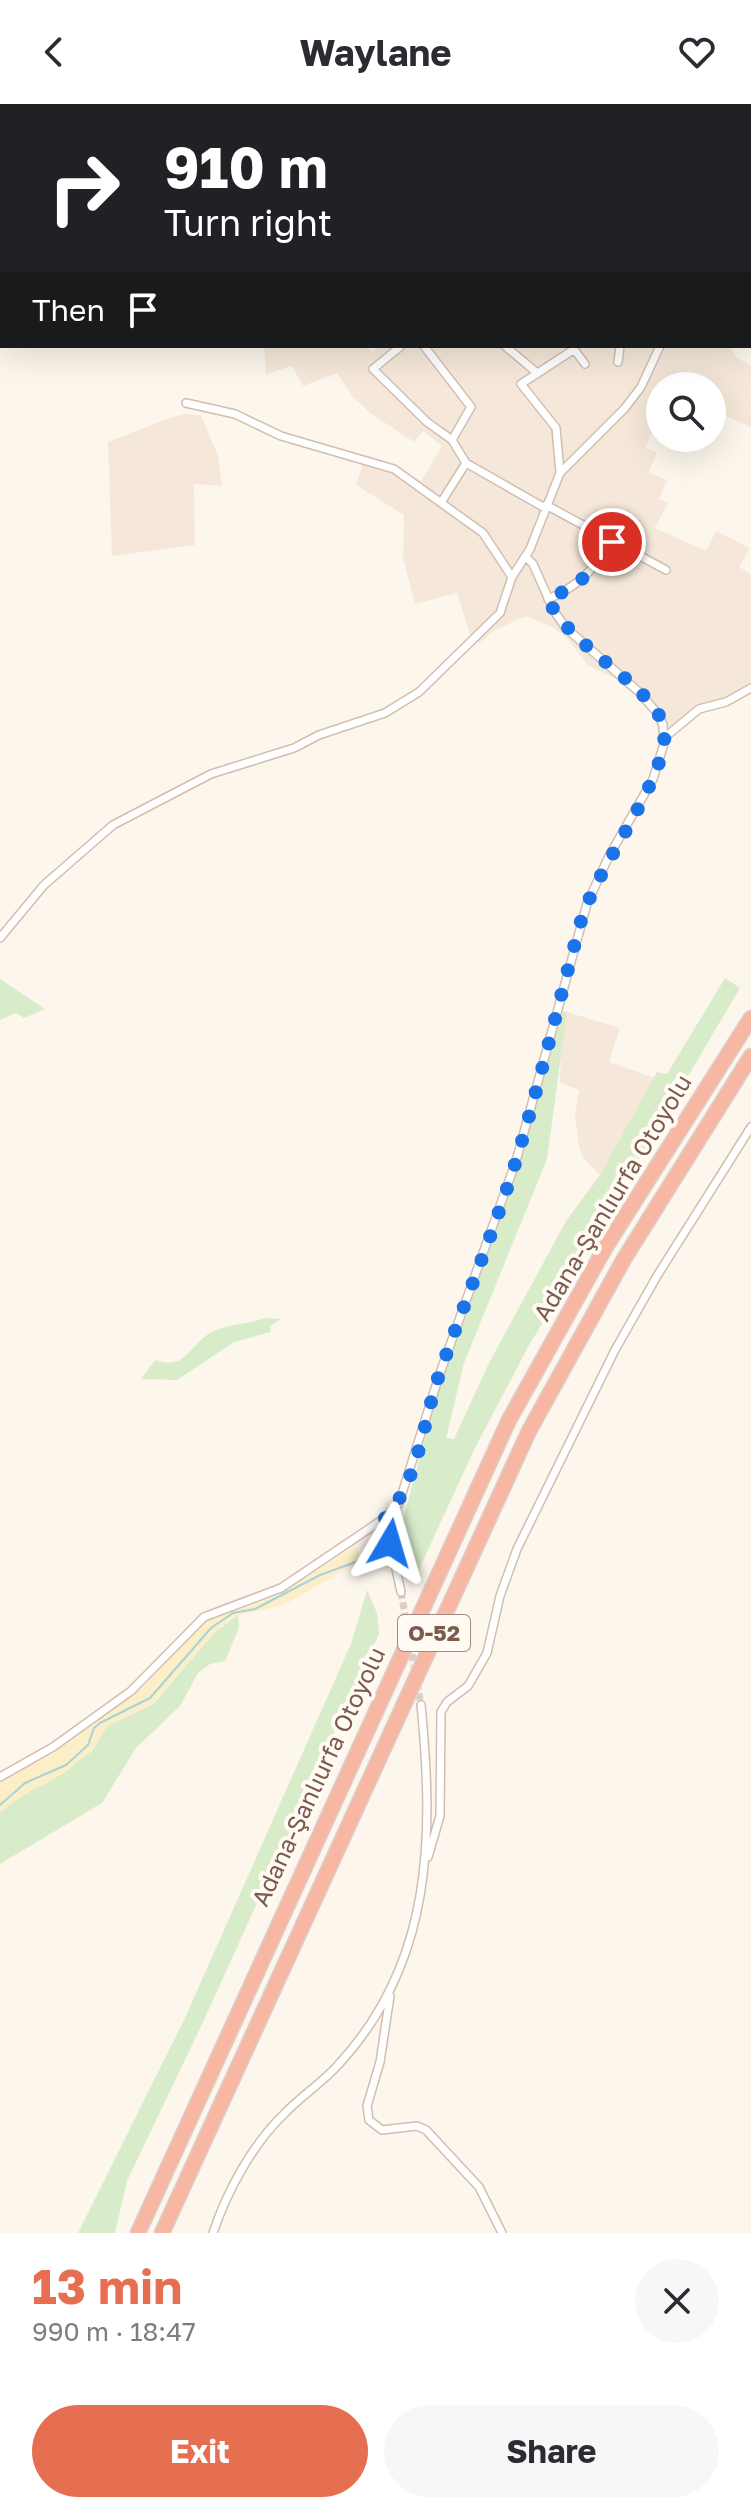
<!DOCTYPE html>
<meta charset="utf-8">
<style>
body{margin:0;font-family:"Golos Text",sans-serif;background:#f7f7f7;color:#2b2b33;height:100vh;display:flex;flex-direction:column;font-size:30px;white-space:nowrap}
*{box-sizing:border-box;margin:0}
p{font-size:26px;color:#7c7c81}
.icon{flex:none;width:44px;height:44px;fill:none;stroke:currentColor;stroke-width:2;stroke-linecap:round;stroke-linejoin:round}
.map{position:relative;height:2129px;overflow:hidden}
.sheet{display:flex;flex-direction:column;background:#fff;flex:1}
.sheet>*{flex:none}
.guide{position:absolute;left:0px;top:0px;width:752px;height:244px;box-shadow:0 8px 32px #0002;background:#202124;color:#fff;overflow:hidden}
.tools{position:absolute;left:646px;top:268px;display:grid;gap:16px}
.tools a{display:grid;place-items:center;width:80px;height:80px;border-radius:50%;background:#fff;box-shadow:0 8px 32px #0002;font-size:40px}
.pin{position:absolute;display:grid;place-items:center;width:68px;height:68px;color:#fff;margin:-34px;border:4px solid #fff;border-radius:50%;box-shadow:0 2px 8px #0007}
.me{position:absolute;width:88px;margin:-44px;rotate:7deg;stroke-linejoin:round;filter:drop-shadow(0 0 6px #0008)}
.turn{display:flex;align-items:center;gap:28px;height:168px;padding:0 32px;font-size:36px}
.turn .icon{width:104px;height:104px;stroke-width:2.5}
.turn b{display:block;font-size:56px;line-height:68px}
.then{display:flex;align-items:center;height:76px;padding:0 32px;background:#0003;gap:16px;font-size:30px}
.round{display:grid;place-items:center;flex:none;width:84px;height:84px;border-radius:42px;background:#f7f7f7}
.summary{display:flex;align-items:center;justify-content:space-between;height:136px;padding:0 32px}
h1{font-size:48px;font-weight:700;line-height:60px;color:#e76f51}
.cta{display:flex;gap:16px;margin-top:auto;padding:16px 32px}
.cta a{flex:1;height:92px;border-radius:48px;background:#e76f51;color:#fff;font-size:32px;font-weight:700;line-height:92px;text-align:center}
.cta a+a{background:#f7f7f7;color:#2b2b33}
header{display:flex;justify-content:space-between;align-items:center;height:104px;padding:0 32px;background:#fff;font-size:36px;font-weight:700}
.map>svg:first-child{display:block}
</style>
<header><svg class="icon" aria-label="back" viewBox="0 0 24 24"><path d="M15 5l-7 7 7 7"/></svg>Waylane<svg class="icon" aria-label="heart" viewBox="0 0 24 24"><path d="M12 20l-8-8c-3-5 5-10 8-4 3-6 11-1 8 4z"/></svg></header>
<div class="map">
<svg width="751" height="2129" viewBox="0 0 751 2129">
<rect width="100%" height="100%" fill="#fdf6ec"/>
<path fill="#f5e8da" d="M264,242h99l11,6 3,-6h353l7,12 14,7v62l-39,-17v-24h-52v29l-15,33 12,4 -8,20 18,8 -8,19 9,4 -13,25 51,23 10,-20 34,17 -11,19 12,7v108l-92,53 -5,-18 -18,-21 -20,-17 -27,-13 -22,-28 -15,-11 -26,-11 -31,14 -16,13 -8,-6 -14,-44 -42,11 -12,-47 1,-42 -48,-30 10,-30 23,8 32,18 21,-35 -19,-15 -9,11 -44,-29 -18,-17 -15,-23 -34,13 -11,-20 -26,8z
M187,310l14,1 17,41 4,30 -28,-2 1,61 -83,11 -4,-114 64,-25z
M567,908l53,16 -11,34 46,16 -55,97 -17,-17 -4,-11 -4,-31 4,-26 -19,-7 1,-45z"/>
<path fill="#d8ecc9" d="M725,874l15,10 -213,361 -52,99 -61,132 -10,-4 -1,-56 31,-116 83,-232 46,-161 4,1 -20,147 -83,204 -18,75 8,1 35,-76 77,-142 34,-46 57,-103 10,2z
M0,875l45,30 -21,9 -8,-5 -16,7z
M265,1214l16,1 -11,7 1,6 -37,10 -57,38 -36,-1 14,-19c32,12 35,-18 59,-29 15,-7 34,-7 51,-13z
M367,1486l10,23 2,21 -175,386 -77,161 -12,52h-37l106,-213 167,-376z
M238,1511l1,13 -14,33 -15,3 -12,9 -18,33 -44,42 -34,55 -102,61v-52c21,-18 43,-26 66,-41 10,-6 14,-14 25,-19l16,-26 46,-22 62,-72z"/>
<path fill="#fcefc7" d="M355,1442l9,20 -9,-2 -71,41 -51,12 -18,15 -63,72 -45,22 -16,26c-11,5 -15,13 -25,19 -23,15 -45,23 -66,41v-30l60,-34 80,-58 65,-69 74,-26z"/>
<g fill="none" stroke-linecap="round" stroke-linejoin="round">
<path stroke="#a5d3da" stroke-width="2" d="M129,0l4,2
M0,1701l25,-22 41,-18 22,-20 6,-17 6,-5 50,-25 61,-70 22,-15 22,-4 65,-34 41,-15"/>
<path stroke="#dcd0c4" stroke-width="7" stroke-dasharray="7 3.5" stroke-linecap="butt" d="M401,1488l14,79
M417,1579l4,22"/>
<g stroke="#d1beb0" stroke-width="10">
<path id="street" d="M597,0l1,2
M0,25l2,1
M401,242l-28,23 54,53 25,18 14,23 79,45
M424,242l47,61 -19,33
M505,242l31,26
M573,244l12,16
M618,258l2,-16
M186,299l49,11 46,22 113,33 89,64 29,44
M560,369l-4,-45 -35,-44 52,-34
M442,397l24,-38
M546,401l120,65
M548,495c31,-13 46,-30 64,-57
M664,634l35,-29 27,-7 25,-14
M0,834l44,-53 69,-60 98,-51 83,-26 25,-13 66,-22 34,-21 81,-79 12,-36 18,-28 30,-76 65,-65 16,-21 19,-41
M385,1414l16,74
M0,1673l53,-30 78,-56 73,-74 77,-29 104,-70 14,-15 40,-127 77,-215 71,-257 22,-48 44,-77 11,-35 -1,-19 -5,-11 -19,-22 -73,-64 -12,-17 -21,-47 -7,-7
M428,1753l12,-41 1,-104 6,-10 21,-16 19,-33 13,-57 17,-47 98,-199 42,-74 94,-149
M390,1892l-10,66 -13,44 2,14 13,10 35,-4 9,4 53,57 23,46
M213,2129c14,-42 39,-88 71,-119 17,-18 38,-31 54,-49 95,-102 96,-229 83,-360"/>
</g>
<g stroke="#d6c0b0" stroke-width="14">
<path id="secondary" d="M750,154l1,-1"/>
</g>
<g stroke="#dad1cd" stroke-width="17">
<path id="highway" d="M138,2129l371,-813 96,-172 146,-230
M162,2129l367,-802 95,-172 127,-203"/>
</g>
<use href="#street" stroke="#fff" stroke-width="7"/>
<use href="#secondary" stroke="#fff" stroke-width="11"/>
<use href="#highway" stroke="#f7b7a3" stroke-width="14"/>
</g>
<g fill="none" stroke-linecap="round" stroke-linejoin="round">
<path stroke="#1a73e8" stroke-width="14" stroke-dasharray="0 25.2" d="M390,1439l-5,-25c33,-36 38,-94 53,-140 25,-72 55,-144 78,-217 24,-79 43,-160 65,-240 15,-53 90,-147 83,-192 -7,-42 -94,-80 -116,-130 31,-13 47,-29 64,-57"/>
</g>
<g text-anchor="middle" stroke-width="8" stroke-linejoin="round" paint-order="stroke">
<rect fill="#fffaf3" stroke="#a28b7f" stroke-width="2" x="398" y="1511" width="72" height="36" rx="6"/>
<g font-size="22" font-weight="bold" fill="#7a5c4d">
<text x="434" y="1537">O-52</text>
</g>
<g font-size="24" fill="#7a5c4d" stroke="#fffaf3">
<text transform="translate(613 1094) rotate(-59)" y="8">Adana-Şanlıurfa Otoyolu</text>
<text transform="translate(319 1673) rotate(-65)" y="8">Adana-Şanlıurfa Otoyolu</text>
</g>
</g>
</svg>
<div class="tools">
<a><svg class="icon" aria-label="search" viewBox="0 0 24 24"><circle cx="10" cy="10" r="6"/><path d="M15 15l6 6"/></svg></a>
</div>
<div class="pin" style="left:612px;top:438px;background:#d93025"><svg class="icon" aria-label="arrive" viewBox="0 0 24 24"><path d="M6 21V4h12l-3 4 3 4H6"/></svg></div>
<svg class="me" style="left:390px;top:1439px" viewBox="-20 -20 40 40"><path d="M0-17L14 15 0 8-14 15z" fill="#1a73e8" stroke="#fff" stroke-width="4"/></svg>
<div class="guide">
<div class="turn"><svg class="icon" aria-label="right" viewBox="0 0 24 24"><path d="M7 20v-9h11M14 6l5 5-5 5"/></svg><div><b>910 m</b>Turn right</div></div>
<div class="then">Then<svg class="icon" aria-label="arrive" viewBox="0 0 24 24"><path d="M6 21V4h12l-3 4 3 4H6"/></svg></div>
</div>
</div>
<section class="sheet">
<div class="summary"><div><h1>13 min</h1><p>990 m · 18:47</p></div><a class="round"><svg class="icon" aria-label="close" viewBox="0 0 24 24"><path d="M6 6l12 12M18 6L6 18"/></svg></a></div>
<div class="cta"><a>Exit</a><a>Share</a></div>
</section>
